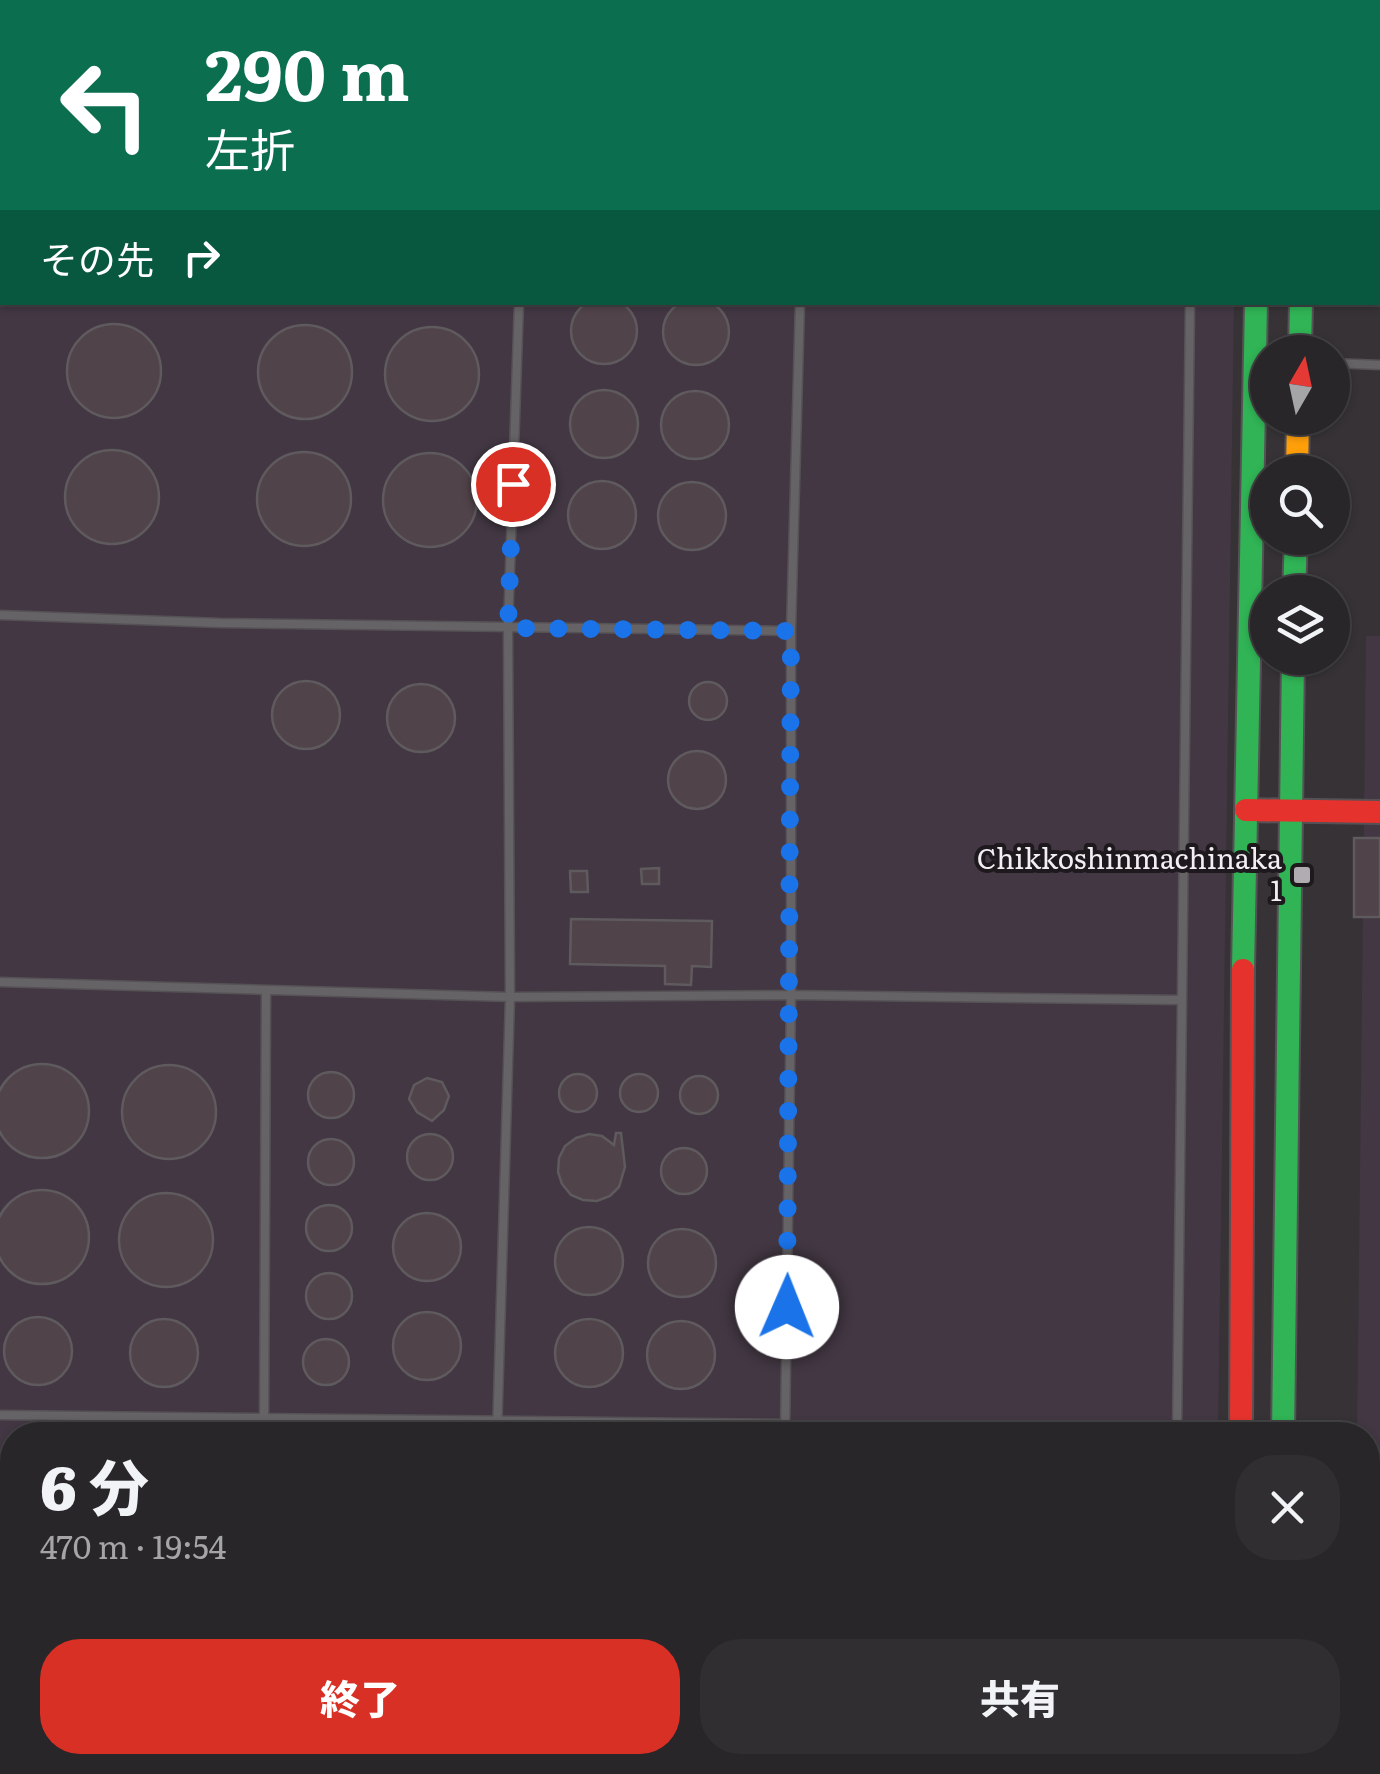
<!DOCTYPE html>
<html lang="ja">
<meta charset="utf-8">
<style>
body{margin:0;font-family:Literata,"Noto Sans JP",serif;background:#302e30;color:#f1f3f6;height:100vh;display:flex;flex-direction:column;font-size:38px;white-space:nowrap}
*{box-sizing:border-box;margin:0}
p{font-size:32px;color:#a5a5a8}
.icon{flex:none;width:55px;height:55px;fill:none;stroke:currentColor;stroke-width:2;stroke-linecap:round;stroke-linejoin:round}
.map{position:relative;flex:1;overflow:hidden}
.drawer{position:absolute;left:0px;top:1422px;width:1380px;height:352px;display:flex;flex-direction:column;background:#282628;border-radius:40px 40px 0 0;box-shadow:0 2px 8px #0004,0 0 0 2px #444345}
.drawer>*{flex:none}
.banner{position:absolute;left:0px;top:0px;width:1380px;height:305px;box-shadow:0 2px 8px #0004,0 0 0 2px #444345;background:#0b6e4f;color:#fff;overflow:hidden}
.needle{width:65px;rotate:9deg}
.tools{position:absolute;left:1250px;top:335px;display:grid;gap:20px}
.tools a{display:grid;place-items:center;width:100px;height:100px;border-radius:50%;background:#282628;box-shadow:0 2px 8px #0004,0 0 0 2px #444345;font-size:50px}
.pin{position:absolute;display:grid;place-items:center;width:85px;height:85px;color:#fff;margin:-42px;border:5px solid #fff;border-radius:50%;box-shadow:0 2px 10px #0007}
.me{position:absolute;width:110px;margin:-55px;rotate:1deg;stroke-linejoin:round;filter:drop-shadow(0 0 8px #0008)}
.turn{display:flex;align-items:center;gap:35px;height:210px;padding:0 40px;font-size:45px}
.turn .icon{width:130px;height:130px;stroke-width:2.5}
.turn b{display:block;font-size:70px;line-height:85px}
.then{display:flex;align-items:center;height:95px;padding:0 40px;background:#0003;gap:20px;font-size:38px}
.round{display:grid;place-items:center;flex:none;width:105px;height:105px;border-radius:40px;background:#302e30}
.head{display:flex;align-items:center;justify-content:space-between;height:170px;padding:0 40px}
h1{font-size:60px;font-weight:800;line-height:75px}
.button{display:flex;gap:20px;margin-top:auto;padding:20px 40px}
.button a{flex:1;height:115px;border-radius:40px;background:#d93025;color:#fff;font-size:40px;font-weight:800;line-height:115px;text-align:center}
.button a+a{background:#302e30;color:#f1f3f6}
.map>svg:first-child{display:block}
</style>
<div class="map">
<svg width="1380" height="1774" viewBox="0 0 1380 1774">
<rect width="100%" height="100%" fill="#363236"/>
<path fill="#423743" d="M0,0h1238l-1236,2v300l1232,1 -16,1132h-1206v327h1201v12h-1213z
M1366,636h14v1138h-28l1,-11 15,-1v-327h-11z"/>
<path fill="#51434a" stroke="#5e5a5d" stroke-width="2.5" d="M571 331a33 33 0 1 1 66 0a33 33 0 1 1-66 0Z
M663 332a33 33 0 1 1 66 0a33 33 0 1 1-66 0Z
M67 371a47 47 0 1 1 94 0a47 47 0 1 1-94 0Z
M258 372a47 47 0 1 1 94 0a47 47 0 1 1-94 0Z
M385 374a47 47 0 1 1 94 0a47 47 0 1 1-94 0Z
M570 424a34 34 0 1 1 68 0a34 34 0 1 1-68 0Z
M661 425a34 34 0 1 1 68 0a34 34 0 1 1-68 0Z
M65 497a47 47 0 1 1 94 0a47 47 0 1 1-94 0Z
M257 499a47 47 0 1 1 94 0a47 47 0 1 1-94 0Z
M383 500a47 47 0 1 1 94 0a47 47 0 1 1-94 0Z
M568 515a34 34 0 1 1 68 0a34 34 0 1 1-68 0Z
M658 516a34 34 0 1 1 68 0a34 34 0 1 1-68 0Z
M272 715a34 34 0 1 1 68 0a34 34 0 1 1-68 0Z
M689 701a19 19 0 1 1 38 0a19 19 0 1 1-38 0Z
M387 718a34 34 0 1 1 68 0a34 34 0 1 1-68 0Z
M668 780a29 29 0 1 1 58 0a29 29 0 1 1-58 0Z
M1354,838h26v79h-26z
M659,868v16h-17l-1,-15z
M570,871h17l1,21h-17z
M571,919l141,2 -1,46 -19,-1 -1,19 -26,-1v-18l-95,-2z
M-5 1111a47 47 0 1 1 94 0a47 47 0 1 1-94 0Z
M122 1112a47 47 0 1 1 94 0a47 47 0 1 1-94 0Z
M308 1095a23 23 0 1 1 46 0a23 23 0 1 1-46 0Z
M559 1093a19 19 0 1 1 38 0a19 19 0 1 1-38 0Z
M620 1093a19 19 0 1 1 38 0a19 19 0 1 1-38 0Z
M680 1095a19 19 0 1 1 38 0a19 19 0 1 1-38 0Z
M427,1078l15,4 7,14 -5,14 -12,11 -15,-9 -8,-13 5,-14z
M616,1133h5l4,34 -6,20 -9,9 -13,5 -14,-1 -12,-5 -9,-11 -4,-12 1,-14 6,-12 11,-8 13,-4 13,2 12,9z
M407 1157a23 23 0 1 1 46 0a23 23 0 1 1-46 0Z
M308 1162a23 23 0 1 1 46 0a23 23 0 1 1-46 0Z
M661 1171a23 23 0 1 1 46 0a23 23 0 1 1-46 0Z
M-5 1237a47 47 0 1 1 94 0a47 47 0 1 1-94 0Z
M119 1240a47 47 0 1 1 94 0a47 47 0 1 1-94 0Z
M306 1228a23 23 0 1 1 46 0a23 23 0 1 1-46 0Z
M393 1247a34 34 0 1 1 68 0a34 34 0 1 1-68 0Z
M555 1261a34 34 0 1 1 68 0a34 34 0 1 1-68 0Z
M648 1263a34 34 0 1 1 68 0a34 34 0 1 1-68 0Z
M306 1296a23 23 0 1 1 46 0a23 23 0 1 1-46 0Z
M393 1346a34 34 0 1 1 68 0a34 34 0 1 1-68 0Z
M4 1351a34 34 0 1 1 68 0a34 34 0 1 1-68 0Z
M130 1353a34 34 0 1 1 68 0a34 34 0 1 1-68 0Z
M555 1353a34 34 0 1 1 68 0a34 34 0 1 1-68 0Z
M647 1355a34 34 0 1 1 68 0a34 34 0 1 1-68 0Z
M303 1362a23 23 0 1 1 46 0a23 23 0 1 1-46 0Z
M12,1459v87l-12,-11v-64z
M12,1679v52l-12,-7v-35z"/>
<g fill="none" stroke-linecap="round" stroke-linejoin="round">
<g stroke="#555155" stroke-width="11">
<path id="lane" d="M811,2v-2
M1193,2v-2
M0,155h2
M1332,363l48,2
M0,615l221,8 570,8
M0,982l510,15 281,-2 391,5
M0,1415l785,9
M264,1435l2,-443
M497,1435l13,-438 -2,-369 11,-326
M785,1435l6,-440v-364l9,-329
M1177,1435l13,-1133
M0,1771l135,3
M259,1774v-12
M495,1774v-12
M785,1774v-12
M1173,1774v-12"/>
</g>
<g stroke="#555155" stroke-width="26">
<path id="fast" d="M1378,76h2
M1300,352l1,-50
M1294,592l2,-54
M1243,970l13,-668
M1283,1435l10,-777"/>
</g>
<g stroke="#555155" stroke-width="26">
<path id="slow" d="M1261,0v2
M1307,0v2
M1297,472l1,-54
M1275,1762v12"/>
</g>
<g stroke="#555155" stroke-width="26">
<path id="jam" d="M1246,810l134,2
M1241,1435l2,-465
M1236,1762v12"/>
</g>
<path stroke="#666366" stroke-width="2.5" stroke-dasharray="10 5" stroke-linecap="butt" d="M1373,0v2
M1378,27l2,5"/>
<use href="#lane" stroke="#656365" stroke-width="8"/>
<use href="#fast" stroke="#30b455" stroke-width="22"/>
<use href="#slow" stroke="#ff9f0a" stroke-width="22"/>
<use href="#jam" stroke="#e5322d" stroke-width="22"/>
</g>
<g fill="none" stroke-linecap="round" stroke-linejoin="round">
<path stroke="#1a73e8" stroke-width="18" stroke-dasharray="0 32.4" d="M513,484l-5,144 283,3 -4,676"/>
</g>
<rect fill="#b1acb1" stroke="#1d191d" stroke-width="4" x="1292" y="865" width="20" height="20" rx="5"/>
<g text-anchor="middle" stroke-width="8" stroke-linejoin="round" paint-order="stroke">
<g font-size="28" fill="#f3eef3" stroke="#1d191d" text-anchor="end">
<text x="1282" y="869">Chikkoshinmachinaka<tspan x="1282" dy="32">1</tspan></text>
</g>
</g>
</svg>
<div class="tools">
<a><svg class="needle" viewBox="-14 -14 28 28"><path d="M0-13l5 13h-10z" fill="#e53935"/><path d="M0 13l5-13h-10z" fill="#a5a5a8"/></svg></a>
<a><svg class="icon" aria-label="search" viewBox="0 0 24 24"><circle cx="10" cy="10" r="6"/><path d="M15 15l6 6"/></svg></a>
<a><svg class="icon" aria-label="layers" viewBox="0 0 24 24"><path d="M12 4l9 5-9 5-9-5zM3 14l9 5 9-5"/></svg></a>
</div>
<div class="pin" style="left:513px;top:484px;background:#d93025"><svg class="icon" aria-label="arrive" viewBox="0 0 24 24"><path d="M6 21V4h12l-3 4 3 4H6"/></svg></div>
<svg class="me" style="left:787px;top:1307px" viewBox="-20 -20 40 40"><circle r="19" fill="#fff"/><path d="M0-13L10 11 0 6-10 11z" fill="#1a73e8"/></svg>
<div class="banner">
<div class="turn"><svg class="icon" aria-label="left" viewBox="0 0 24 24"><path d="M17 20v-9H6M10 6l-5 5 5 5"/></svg><div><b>290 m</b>左折</div></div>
<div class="then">その先<svg class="icon" aria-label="right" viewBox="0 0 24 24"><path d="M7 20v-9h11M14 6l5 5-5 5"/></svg></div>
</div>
<section class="drawer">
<div class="head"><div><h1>6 分</h1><p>470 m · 19:54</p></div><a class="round"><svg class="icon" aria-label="close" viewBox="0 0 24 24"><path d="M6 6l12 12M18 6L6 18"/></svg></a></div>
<div class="button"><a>終了</a><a>共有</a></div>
</section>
</div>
